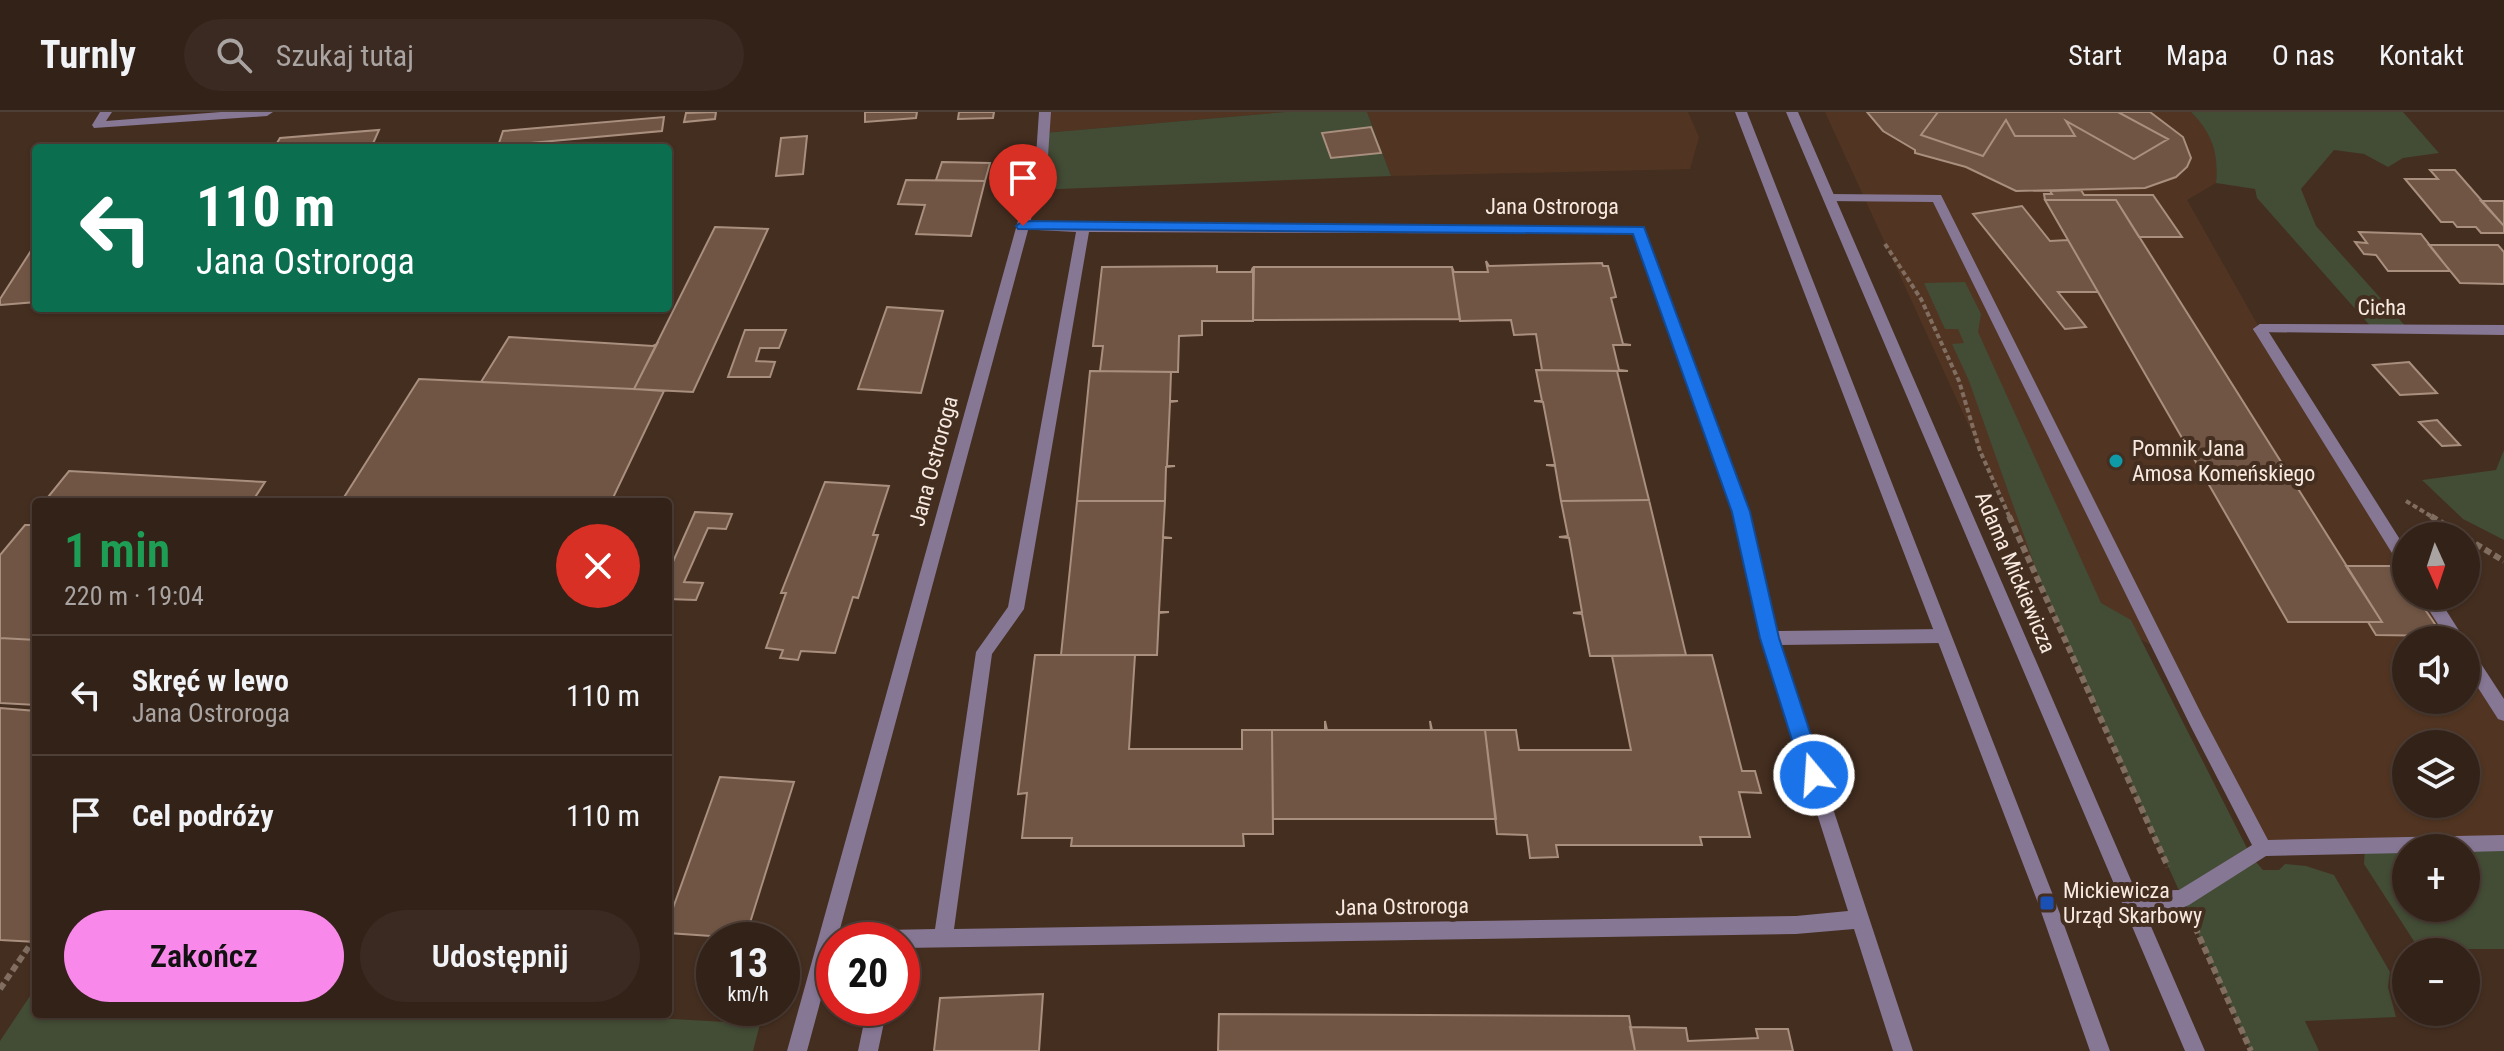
<!DOCTYPE html>
<html lang="pl">
<meta charset="utf-8">
<style>
body{margin:0;font-family:"Roboto Condensed",sans-serif;background:#3b2a21;color:#f1f3f6;height:100vh;display:flex;flex-direction:column;font-size:30px;white-space:nowrap}
*{box-sizing:border-box;margin:0}
p{font-size:26px;color:#a9a4a2}
.icon{flex:none;width:44px;height:44px;fill:none;stroke:currentColor;stroke-width:2;stroke-linecap:round;stroke-linejoin:round}
.map{position:relative;flex:1;overflow:hidden}
.side{position:absolute;left:32px;top:386px;width:640px;height:520px;display:flex;flex-direction:column;background:#332218;border-radius:8px;box-shadow:0 2px 6px #0004,0 0 0 2px #4e3f37}
.side>*{flex:none}
.hud{position:absolute;left:32px;top:32px;width:640px;height:168px;border-radius:8px;box-shadow:0 2px 6px #0004,0 0 0 2px #4e3f37;background:#0b6e4f;color:#fff;overflow:hidden}
.needle{width:52px;rotate:177deg}
.controls{position:absolute;left:2392px;top:410px;display:grid;gap:16px}
.controls a{display:grid;place-items:center;width:88px;height:88px;border-radius:50%;background:#332218;box-shadow:0 2px 6px #0004,0 0 0 2px #4e3f37;font-size:40px}
.speed{position:absolute;left:696px;top:810px;display:flex;gap:16px;font-size:40px;font-weight:700;text-align:center}
.speed>*{display:grid;place-content:center;width:104px;height:104px;border-radius:50%;background:#332218;box-shadow:0 2px 6px #0004,0 0 0 2px #4e3f37;line-height:1}
.speed small{font-size:20px;font-weight:400}
.speed .limit{border:12px solid #d22;background:#fff;color:#111}
.pin{position:absolute;display:grid;place-items:center;width:68px;height:68px;color:#fff;margin:-82px -34px;border-radius:50% 50% 50% 0;rotate:-45deg;box-shadow:0 0 8px #0007}
.pin .icon{rotate:45deg}
.me{position:absolute;width:88px;margin:-44px;rotate:342deg;stroke-linejoin:round;filter:drop-shadow(0 0 6px #0008)}
.turn{display:flex;align-items:center;gap:28px;height:168px;padding:0 32px;font-size:36px}
.turn .icon{width:104px;height:104px;stroke-width:2.5}
.turn b{display:block;font-size:56px;line-height:68px}
.round{display:grid;place-items:center;flex:none;width:84px;height:84px;border-radius:42px;background:#3b2a21}
.head{display:flex;align-items:center;justify-content:space-between;height:136px;padding:0 32px}
h1{font-size:48px;font-weight:600;line-height:60px;color:#1e9e55}
.cta{display:flex;gap:16px;margin-top:auto;padding:16px 32px}
.cta a{flex:1;height:92px;border-radius:48px;background:#f888ea;color:#111;font-size:32px;font-weight:600;line-height:92px;text-align:center}
.cta a+a{background:#3b2a21;color:#f1f3f6}
ul{padding:0;list-style:none}
li{display:flex;align-items:center;gap:24px;height:120px;padding:0 32px;border-top:2px solid #4e3f37}
li div{flex:1}
li b{display:block;font-size:30px}
li em{font-style:normal}
header{display:flex;align-items:center;gap:48px;box-sizing:border-box;height:112px;padding:0 40px;background:#332218;border-bottom:2px solid #4e3f37}
header strong{font-size:38px}
nav{display:flex;gap:44px;margin-inline-start:auto;font-size:28px}
.search{width:560px;height:72px;background:#3b2a21;display:flex;align-items:center;gap:20px;box-sizing:border-box;padding:0 28px;border-radius:44px;color:#a9a4a2;font-size:30px}
.map>svg:first-child{display:block}
</style>
<header>
<strong>Turnly</strong>
<div class="search"><svg class="icon" aria-label="search" viewBox="0 0 24 24"><circle cx="10" cy="10" r="6"/><path d="M15 15l6 6"/></svg>Szukaj tutaj</div>
<nav><a>Start</a><a>Mapa</a><a>O nas</a><a>Kontakt</a></nav>
</header>
<div class="map">
<svg width="2504" height="939" viewBox="0 0 2504 939">
<rect width="100%" height="100%" fill="#442e20"/>
<path fill="#513522" fill-rule="evenodd" d="M1045,0h240l-241,21z
M1367,0h321l11,25 -9,32 -299,7z
M1825,0h366l17,17 10,33 -2,21 -29,17 73,129 146,233v34h22l29,44h-51v60h60v-45l38,59v129l-241,5 -102,-197 -121,-70zM2406,632h60v60h-60z"/>
<path fill="#434c35" fill-rule="evenodd" d="M1285,0h82l24,64 -358,14 11,-57z
M2191,0h212l36,41 -36,5 -15,9 -24,-13 -30,-4 -33,39 15,37 92,103h-35l-116,-131 -2,-9 -39,-6c3,-30 -4,-50 -25,-71z
M1965,170l16,32 -3,18 123,271 30,17 120,236 12,14h16l6,-6 21,2 28,9 56,97 -2,15 8,30 -91,4 14,30h-68l-211,-470 -71,-200 -17,-37 12,-1 -6,-14h-13l-21,-46z
M2504,338v90l-41,-21 -41,-39 74,-10z
M2504,731v106h-85l-55,-85 1,-18zM2406,736h60v60h-60z
M36,875v27h550l174,10 -7,27h-753v-10z"/>
<path fill="#705544" stroke="#a98f7e" stroke-width="2" d="M716,0l-1,7 -31,3 2,-9z
M865,0h52l-1,6 -51,4z
M959,0h35l-1,6 -35,1z
M1867,0h283l33,25 8,21 -4,9 -11,10 -31,11 -129,3 -50,-24 -51,-14v-3l-32,-19z
M1938,0h180l50,27 -34,20 -68,-38 9,15h-60l-9,-16 -23,36 -62,-21z
M664,5l-2,14 -164,15 5,-15z
M1371,15l10,26 -50,5 -9,-25z
M379,18l-8,18h-97l6,-10z
M807,24l-4,38 -27,2 5,-38z
M942,50l48,1 -5,18 -49,-1z
M2430,58h25l49,56v7h-23l-5,-6h-19l-4,-5h-12l-36,-43h33z
M906,68l79,1 -14,55 -55,-2 9,-29 -27,-1z
M2081,78l3,5h69l29,42h-43l-23,-37h-71l-1,-6h8l-2,-3z
M2045,88h71l266,422h-94z
M2481,89h23v25z
M2022,94l28,35 18,-1 30,52h-40l28,35 -21,2 -92,-115z
M715,115l53,2 -75,163 -59,-3z
M2359,120l62,2 29,37h-62l-12,-16 -12,-1 -9,-12 12,1z
M36,131v59l-36,3v-6z
M2429,133h69l6,7v32l-44,-1z
M1486,149l3,5 113,-3 1,3h5l8,31 -5,1 12,46 8,1h-18l6,25 9,1 -86,-1 -6,-36 -22,1 -3,-15 -51,1 -8,-54 2,5h34z
M1217,154v6h34l2,-5v54h-51v14l-23,1 -1,36 -78,-1 3,-25h-10l9,-79z
M1254,155h198l8,52 -207,1z
M887,195l56,4 -22,82 -63,-4z
M745,218h41l-7,18h-19l-4,13 19,1 -5,15h-42z
M509,225l144,9 4,-2 -23,45 -153,-7z
M2409,250l28,31 -37,2 -27,-30z
M1536,258l81,1 32,129 -88,1 -6,-35 -9,-1h9l-12,-63 -9,-1h8z
M1090,259l81,1 -1,29h8l-8,1 -3,64h8l-9,1 -1,34h-88z
M419,267l215,10 30,2 -53,111h-270z
M2437,308l23,25 -18,1 -23,-24z
M69,359l196,11 -13,20h-208z
M825,370l64,4 -16,49h5l-20,63 -5,-1 -18,56 -34,-2 -3,9 -18,-2 3,-8 -17,-2 20,-55h-5z
M1649,388l37,155 -96,1 -8,-42 -9,-1 9,-1 -13,-74 -10,-1 9,-1 -7,-35z
M1077,389h88l-2,36 9,1h-9l-4,74h10l-10,1 -2,42h-96z
M695,400l37,2 -6,15 -18,-1 -24,54 19,1 -7,17 -28,-1v-26z
M25,413h11v115l-36,-2v-83z
M2346,454h50l10,15v15h10l27,40 -67,-1 -8,-13h14z
M0,526l36,2v65l-36,-2z
M1035,543h100l-6,94h113v-19h30l1,104h-30l1,12h-173l1,-8h-50l5,-45 -9,1z
M1712,543l30,116h13l6,22 -22,-1 11,45h-50l2,8h-146l2,12 -28,1 -3,-23 -30,-1 -12,-104h31l3,20h112l-19,-94z
M0,596l36,3v231l-36,-2z
M1325,609l2,9h104l-1,-9 2,9h53l11,89h-223l-1,-89h53z
M720,665l74,5 -45,144 -20,-1 -4,12 -57,-4v-11z
M1043,882l-4,57h-105l6,-53z
M1219,902l410,2 6,35h-417z
M1630,915l56,1 2,13 70,-3 -2,-9h32l5,22h-158z"/>
<g fill="none" stroke-linecap="round" stroke-linejoin="round">
<path stroke="#816e61" stroke-width="4" stroke-dasharray="5 3" stroke-linecap="butt" d="M1885,132l36,55 38,82 21,70 30,67
M2406,389l28,17"/>
<path stroke="#816e61" stroke-width="6" stroke-dasharray="7 4" stroke-linecap="butt" d="M2009,404l159,351
M2431,404l32,20
M2466,426l38,23
M2195,815l56,124
M0,877l32,-47"/>
<path fill="#867794" fill-rule="evenodd" d="M100,0h12l-6,9 115,-9h52l-6,4 -173,12 -2,-3z
M1829,82l112,1 262,522 65,123 236,-5v16l-38,1v-4h-60v5l-140,3 -77,49 -7,3 -51,1 -7,-3 -2,-6 2,-6 7,-3 48,-1 73,-45 -61,-118 -258,-525 -108,-1 -2,-3z
M1023,110l620,5 106,285 27,119 167,-2 6,2 2,5 -2,5 -6,2 -164,2 134,406h-20l-39,-122 -58,5 -894,14v-8h-68v8l-5,-2 -3,-6 3,-6 7,-3 99,-2 41,-277 32,-45 68,-375 -58,-3 -1,-3zM1089,120l544,2 100,278 28,126 87,273 -52,5 -842,13 38,-275 32,-45z
M2260,212l5,2 141,223v19l-6,-2 -147,-237z
M2420,484h17l28,44h-17z
M2466,536l6,2 32,49v22l-6,-2 -32,-50z
M867,896h20l-9,43h-20z"/>
<path fill="#867794" fill-rule="evenodd" d="M1039,0h12l-3,44 -211,784h-3v11l-27,100h-20l249,-895z
M2260,212l244,1v10l-249,-3 -2,-3z"/>
<path fill="#867794" fill-rule="evenodd" d="M1735,0h12l309,791 54,148h-20l-52,-148z
M1786,0h12l407,939h-20z"/>
</g>
<path fill="#1a73e8" stroke="#114b97" stroke-width="2" d="M1023,109l621,6 106,285 29,126 45,137 -3,7 -7,2 -8,-2 -3,-7 -43,-137 -28,-126 -99,-278 -615,-5 -2,-3z"/>
<circle fill="#0f9aa8" stroke="#442e20" stroke-width="3" cx="2116" cy="349" r="8"/>
<rect fill="#1a4fb4" stroke="#442e20" stroke-width="3" x="2039" y="783" width="16" height="16" rx="4"/>
<g text-anchor="middle" stroke-width="8" stroke-linejoin="round" paint-order="stroke">
<g font-size="22" fill="#f8eae1" stroke="#442e20">
<text x="1552" y="102">Jana Ostroroga</text>
<text x="2382" y="203">Cicha</text>
<text transform="translate(933 349) rotate(-75)" y="8">Jana Ostroroga</text>
<text transform="translate(2016 460) rotate(67)" y="8">Adama Mickiewicza</text>
<text transform="translate(1402 794) rotate(-1)" y="8">Jana Ostroroga</text>
</g>
<g font-size="22" fill="#f8eae1" stroke="#442e20" text-anchor="start">
<text x="2132" y="344">Pomnik Jana<tspan x="2132" dy="25">Amosa Komeńskiego</tspan></text>
<text x="2063" y="786">Mickiewicza<tspan x="2063" dy="25">Urząd Skarbowy</tspan></text>
</g>
</g>
</svg>
<div class="controls">
<a><svg class="needle" viewBox="-14 -14 28 28"><path d="M0-13l5 13h-10z" fill="#e53935"/><path d="M0 13l5-13h-10z" fill="#a9a4a2"/></svg></a>
<a><svg class="icon" aria-label="sound" viewBox="0 0 24 24"><path d="M4 9h4l5-4v14l-5-4H4zM17 9q2 3 0 6"/></svg></a>
<a><svg class="icon" aria-label="layers" viewBox="0 0 24 24"><path d="M12 4l9 5-9 5-9-5zM3 14l9 5 9-5"/></svg></a>
<a>+</a>
<a>−</a>
</div>
<div class="speed"><div>13<small>km/h</small></div><div class="limit">20</div></div>
<div class="pin" style="left:1023px;top:114px;background:#d93025"><svg class="icon" aria-label="arrive" viewBox="0 0 24 24"><path d="M6 21V4h12l-3 4 3 4H6"/></svg></div>
<svg class="me" style="left:1814px;top:663px" viewBox="-20 -20 40 40"><circle r="17" fill="#1a73e8" stroke="#fff" stroke-width="3"/><path d="M0-11L8 9 0 5-8 9z" fill="#fff"/></svg>
<div class="hud">
<div class="turn"><svg class="icon" aria-label="left" viewBox="0 0 24 24"><path d="M17 20v-9H6M10 6l-5 5 5 5"/></svg><div><b>110 m</b>Jana Ostroroga</div></div>
</div>
<section class="side">
<div class="head"><div><h1>1 min</h1><p>220 m · 19:04</p></div><a class="round" style="background:#d93025;color:#fff"><svg class="icon" aria-label="close" viewBox="0 0 24 24"><path d="M6 6l12 12M18 6L6 18"/></svg></a></div>
<ul>
<li><svg class="icon" aria-label="left" viewBox="0 0 24 24"><path d="M17 20v-9H6M10 6l-5 5 5 5"/></svg><div><b>Skręć w lewo</b><p>Jana Ostroroga</p></div><em>110 m</em></li>
<li><svg class="icon" aria-label="arrive" viewBox="0 0 24 24"><path d="M6 21V4h12l-3 4 3 4H6"/></svg><div><b>Cel podróży</b></div><em>110 m</em></li>
</ul>
<div class="cta"><a>Zakończ</a><a>Udostępnij</a></div>
</section>
</div>
